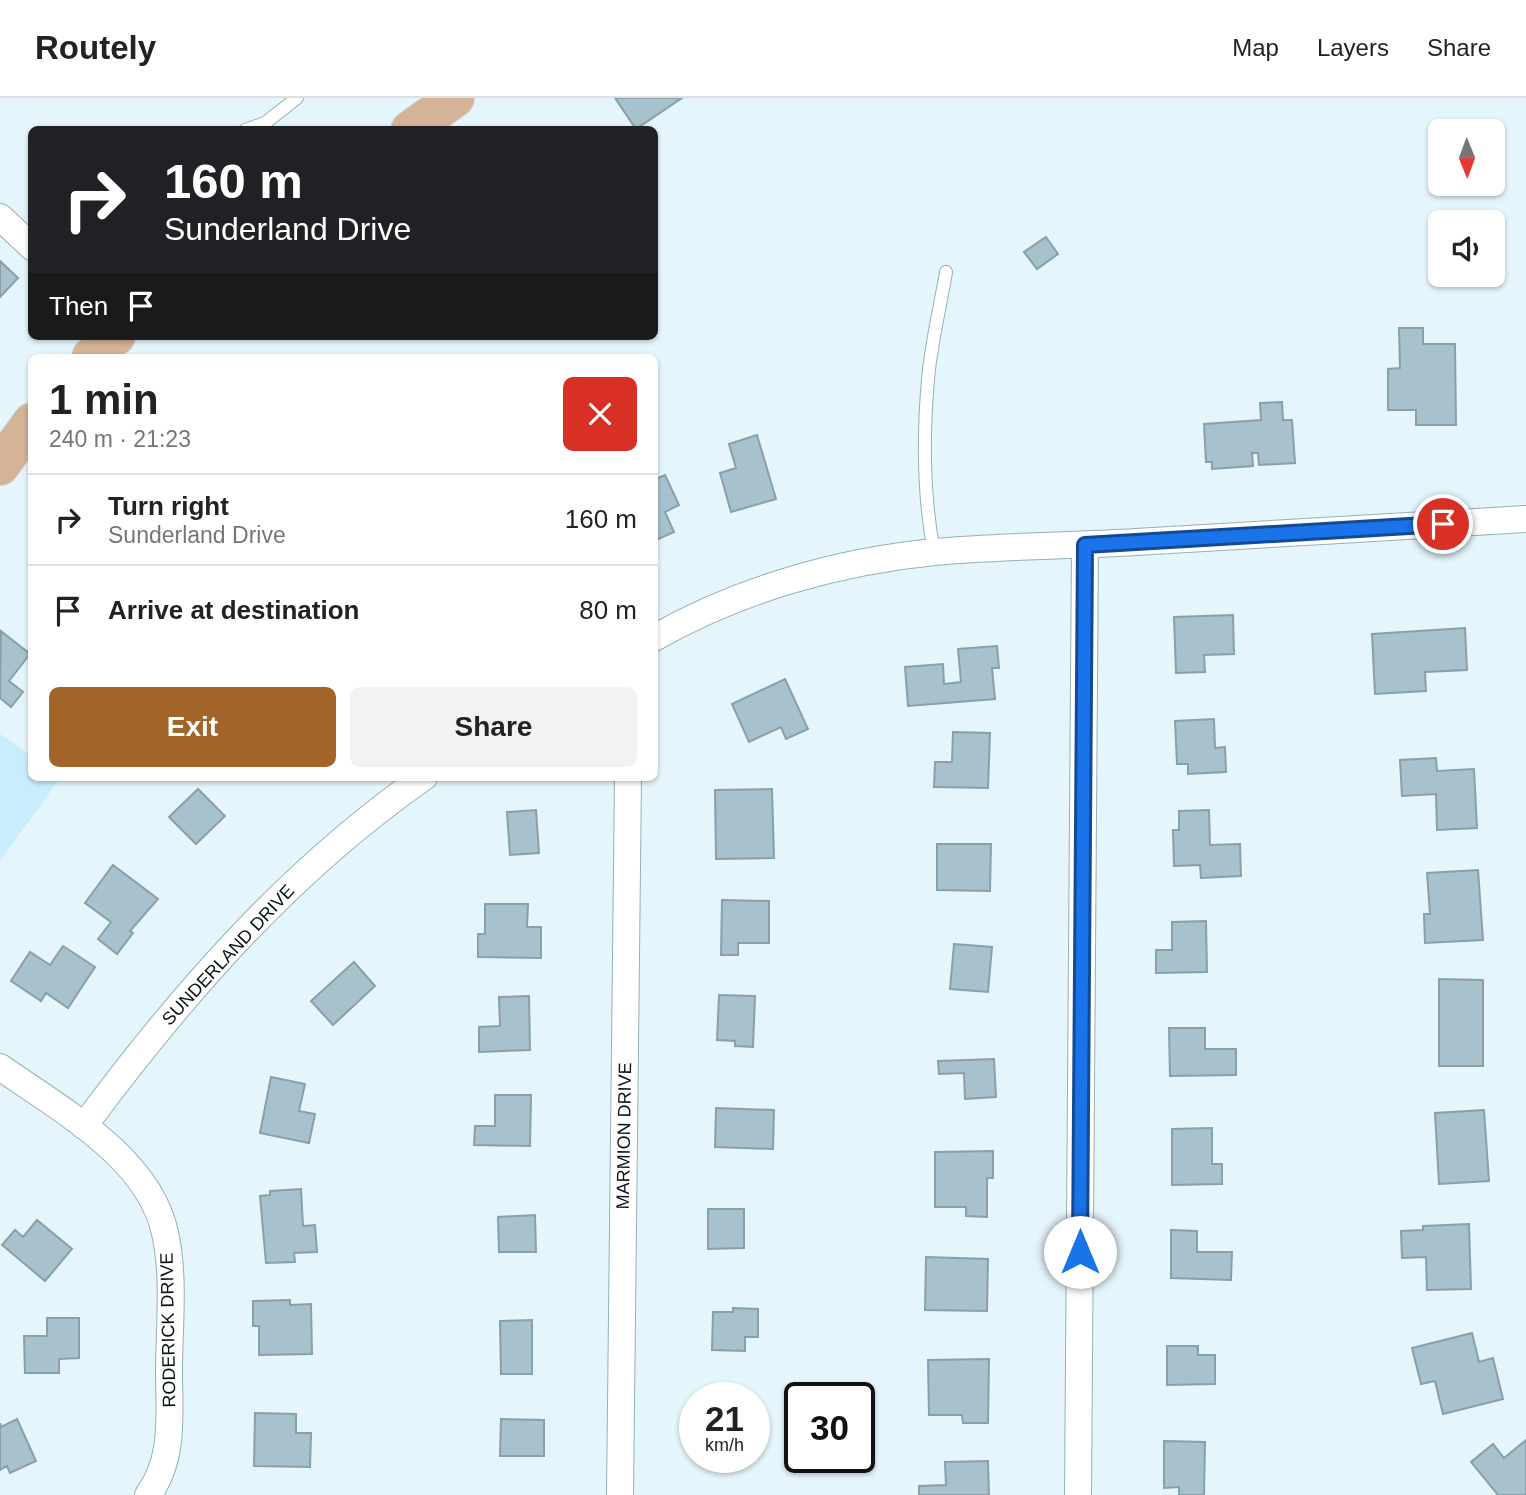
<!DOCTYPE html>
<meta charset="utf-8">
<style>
body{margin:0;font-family:Arial,sans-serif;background:#f2f2f2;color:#222;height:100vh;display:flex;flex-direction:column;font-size:26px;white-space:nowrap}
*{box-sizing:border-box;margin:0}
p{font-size:23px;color:#767676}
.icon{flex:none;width:38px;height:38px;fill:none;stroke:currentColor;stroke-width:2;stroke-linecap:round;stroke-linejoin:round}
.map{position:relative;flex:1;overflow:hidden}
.details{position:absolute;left:28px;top:256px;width:630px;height:427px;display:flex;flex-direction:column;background:#fff;border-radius:10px;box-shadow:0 2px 5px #0004}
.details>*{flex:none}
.top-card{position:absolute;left:28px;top:28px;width:630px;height:214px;border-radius:10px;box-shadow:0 2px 5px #0004;background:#202124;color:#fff;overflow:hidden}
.needle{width:46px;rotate:179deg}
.buttons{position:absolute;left:1428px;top:21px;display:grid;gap:14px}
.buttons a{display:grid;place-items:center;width:77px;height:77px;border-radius:10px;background:#fff;box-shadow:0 2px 5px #0004;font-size:35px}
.speed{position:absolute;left:679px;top:1284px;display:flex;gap:14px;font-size:35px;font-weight:700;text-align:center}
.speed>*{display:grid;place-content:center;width:91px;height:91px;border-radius:50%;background:#fff;box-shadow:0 2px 5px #0004;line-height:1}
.speed small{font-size:18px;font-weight:400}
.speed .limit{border:4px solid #111;border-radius:10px;background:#fff;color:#111}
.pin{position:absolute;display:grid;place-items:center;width:60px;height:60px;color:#fff;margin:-30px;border:4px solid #fff;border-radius:50%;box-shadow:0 2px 7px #0007}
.me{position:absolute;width:77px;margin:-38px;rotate:0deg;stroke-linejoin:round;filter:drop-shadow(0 0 5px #0008)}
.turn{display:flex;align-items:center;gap:24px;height:147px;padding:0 21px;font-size:32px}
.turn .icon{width:91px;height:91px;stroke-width:2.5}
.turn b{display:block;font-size:49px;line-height:60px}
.then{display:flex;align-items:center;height:66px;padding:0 21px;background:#0003;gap:14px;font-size:26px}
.round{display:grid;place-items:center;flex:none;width:74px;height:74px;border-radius:10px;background:#f2f2f2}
.head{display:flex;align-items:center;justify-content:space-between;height:119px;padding:0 21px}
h1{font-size:42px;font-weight:700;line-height:52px}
.button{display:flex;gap:14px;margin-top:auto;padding:14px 21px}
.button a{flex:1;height:80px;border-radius:10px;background:#a26429;color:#fff;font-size:28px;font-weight:700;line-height:80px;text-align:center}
.button a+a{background:#f2f2f2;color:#222}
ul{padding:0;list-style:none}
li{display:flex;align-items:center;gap:21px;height:91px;padding:0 21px;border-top:2px solid #e0e0e0}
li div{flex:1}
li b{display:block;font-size:26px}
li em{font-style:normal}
header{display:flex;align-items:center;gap:42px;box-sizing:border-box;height:98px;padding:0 35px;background:#fff;border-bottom:2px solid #e0e0e0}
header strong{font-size:33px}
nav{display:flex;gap:38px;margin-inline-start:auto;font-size:24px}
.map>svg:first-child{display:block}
</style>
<header>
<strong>Routely</strong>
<nav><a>Map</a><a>Layers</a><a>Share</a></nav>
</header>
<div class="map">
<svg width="1526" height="1397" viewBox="0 0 1526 1397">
<rect width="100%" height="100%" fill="#e5f5fc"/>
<path fill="#c9edfc" d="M0,636l31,22 1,21h29l-61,84z"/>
<path fill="#a8c2cd" stroke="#87a0aa" stroke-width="2" d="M615,0h67l-46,31z
M1046,139l12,17 -21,15 -13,-17z
M0,163l18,17 -18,19z
M1399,230h24v16h32l1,81h-40v-15h-28v-41l12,-1z
M1282,304l1,18h9l3,43 -36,2 -1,-12h-6l1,13 -41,3v-7h-6l-2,-38 57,-4 -1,-17z
M757,337l19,64 -45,13 -11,-39 16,-5 -7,-24z
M665,377l14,30 -14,7 9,20 -20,9v-61z
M1233,517l1,39 -30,1 1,17 -29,1 -2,-56z
M1465,530l2,42 -42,2 1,19 -51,3 -3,-60z
M1,533l29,23 -21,27 14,11 -12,15 -11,-9z
M997,548l2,22h-7l3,31 -87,7 -3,-39 38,-3 1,20 17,-2 -3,-33z
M785,581l23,50 -22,10 -5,-12 -32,15 -17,-38z
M1214,621l1,29 10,-1 1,25 -38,2v-10h-11l-2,-43z
M953,634l37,1 -2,55 -54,-1 1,-25h17z
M1436,660l1,13 37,-2 3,59 -40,2 -1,-36 -34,2 -2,-36z
M198,691l27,27 -29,28 -27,-27z
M772,691l2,69 -58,1 -1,-69z
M536,712l3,43 -29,2 -3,-43z
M1209,712l1,35 30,-1 1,32 -40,2 -1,-13 -26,1 -1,-36h6v-19z
M937,746h54l-1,47 -53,-1z
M113,767l45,34 -28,32 3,2 -16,21 -19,-15 13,-17 -26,-19z
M1478,772l5,70 -58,3 -1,-29h6l-3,-41z
M722,802l47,1v42h-31v12h-17z
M485,806h43l-1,23h14v31l-63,-1v-23h7z
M1206,823l1,51 -51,1v-23h16v-28z
M954,846l38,3 -4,45 -38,-3z
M63,848l32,21 -27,41 -22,-15 -5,8 -30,-20 19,-29 20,13z
M354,864l21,24 -42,39 -22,-24z
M1439,881l44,1v86h-44z
M719,897l36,1 -2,51 -18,-1v-5l-18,-1z
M529,898l1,54 -51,2v-25l21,-1 -1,-29z
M1169,930h36v21h31v26l-66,1z
M994,961l2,38 -31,2 -1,-26 -25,1 -1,-13z
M271,979l34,7 -6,27 16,3 -6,29 -49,-10z
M495,997h36l-1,51 -56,-1 1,-19h20z
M716,1010l58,2 -1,39 -58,-2z
M1484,1012l5,71 -50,3 -4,-71z
M1212,1030v36h10v20l-50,1v-56z
M993,1053v27h-6v39l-21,-1v-9h-31v-55z
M301,1091l2,37 12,-1 2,27 -23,1 1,9 -29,1 -6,-67 10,-1v-4z
M708,1111h36v39l-36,1z
M535,1117l1,37h-37l-1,-35z
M37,1122l35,29 -27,32 -43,-36 13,-15 8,7z
M1469,1126l2,65 -44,1 -1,-33 -24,1 -1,-27 22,-1v-4z
M1171,1132l26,1v21h35l-1,28 -60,-2z
M926,1159l62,2 -1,52 -62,-1z
M290,1202v5l21,-1 1,50 -53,1v-29h-6v-25z
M733,1210l25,1v28h-13v14l-33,-1 1,-38h20z
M47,1220h32v40l-20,1v14h-34l-1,-37h23z
M532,1222v54h-31l-1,-53z
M1472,1235l7,29 14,-4 10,41 -60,15 -8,-33 -14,3 -9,-36z
M1167,1248h31v9h17v29l-48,1z
M989,1261l-1,64h-25l-1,-8h-33l-1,-55z
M255,1315l41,1v19h15l-1,34 -56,-1z
M17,1321l19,42 -26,12 -3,-7 -7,4v-47l1,4z
M501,1321l43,1v36h-44z
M1526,1342v55h-28l-27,-33 22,-18 11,14z
M1164,1343l41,1 -1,53h-25v-8l-15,1z
M988,1363l1,34h-70v-9l27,-1 -1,-23z"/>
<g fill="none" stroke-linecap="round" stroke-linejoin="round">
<g stroke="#96afba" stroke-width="14">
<path id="lane" d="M245,32l20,-7 32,-25
M934,454c-11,-57 -11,-115 -6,-173 3,-35 12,-71 18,-107"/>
</g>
<g stroke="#96afba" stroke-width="28">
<path id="street" d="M0,119l32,30
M654,540c84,-48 185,-77 281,-86 67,-6 134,-6 201,-10 130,-8 260,-15 390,-23
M0,969c59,42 149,90 165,166 10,44 4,94 4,138 0,42 6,88 -21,124
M84,1028c97,-131 205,-255 340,-349
M620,1397l8,-718
M1078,1397l7,-950"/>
</g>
<g stroke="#d3d4d5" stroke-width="40">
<path id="primary" d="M410,32l45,-32
M91,259l25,-21
M0,368l32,-44"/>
</g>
<use href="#lane" stroke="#fff" stroke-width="12"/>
<use href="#street" stroke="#fff" stroke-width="26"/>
<use href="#primary" stroke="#d4b396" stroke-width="38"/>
</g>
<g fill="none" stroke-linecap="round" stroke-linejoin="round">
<g stroke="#114b97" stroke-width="18">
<path id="route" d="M1080,1154l5,-707 358,-21"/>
</g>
<use href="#route" stroke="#1a73e8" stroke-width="12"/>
</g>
<g text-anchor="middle" stroke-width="5" stroke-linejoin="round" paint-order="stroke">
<g font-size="18" fill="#081115" stroke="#fff">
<text transform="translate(228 857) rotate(-47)" y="6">SUNDERLAND DRIVE</text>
<text transform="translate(624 1038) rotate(-89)" y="6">MARMION DRIVE</text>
<text transform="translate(168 1232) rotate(-91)" y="6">RODERICK DRIVE</text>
</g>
</g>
</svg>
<div class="buttons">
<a><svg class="needle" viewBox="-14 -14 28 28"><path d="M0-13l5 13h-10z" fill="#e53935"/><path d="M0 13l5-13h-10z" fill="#767676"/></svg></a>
<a><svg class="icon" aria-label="sound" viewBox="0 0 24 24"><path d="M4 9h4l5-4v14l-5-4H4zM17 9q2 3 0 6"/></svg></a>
</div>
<div class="speed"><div>21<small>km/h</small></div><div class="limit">30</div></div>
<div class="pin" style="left:1443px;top:426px;background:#d93025"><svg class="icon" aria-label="arrive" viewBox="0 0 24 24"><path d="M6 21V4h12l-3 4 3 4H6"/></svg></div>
<svg class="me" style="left:1080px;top:1154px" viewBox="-20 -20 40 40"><circle r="19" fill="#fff"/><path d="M0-13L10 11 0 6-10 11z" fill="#1a73e8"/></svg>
<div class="top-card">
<div class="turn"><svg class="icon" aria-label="right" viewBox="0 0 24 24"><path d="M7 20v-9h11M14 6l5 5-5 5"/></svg><div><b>160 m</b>Sunderland Drive</div></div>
<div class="then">Then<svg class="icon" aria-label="arrive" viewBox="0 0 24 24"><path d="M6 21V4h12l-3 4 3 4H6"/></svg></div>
</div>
<section class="details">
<div class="head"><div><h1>1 min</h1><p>240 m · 21:23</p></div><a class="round" style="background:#d93025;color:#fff"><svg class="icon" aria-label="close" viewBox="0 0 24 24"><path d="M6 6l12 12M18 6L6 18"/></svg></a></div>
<ul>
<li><svg class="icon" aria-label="right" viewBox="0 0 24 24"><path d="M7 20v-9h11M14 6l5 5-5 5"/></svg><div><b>Turn right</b><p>Sunderland Drive</p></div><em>160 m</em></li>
<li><svg class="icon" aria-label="arrive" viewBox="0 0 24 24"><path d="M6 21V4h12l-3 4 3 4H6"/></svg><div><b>Arrive at destination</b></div><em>80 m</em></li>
</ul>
<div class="button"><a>Exit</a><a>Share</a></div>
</section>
</div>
